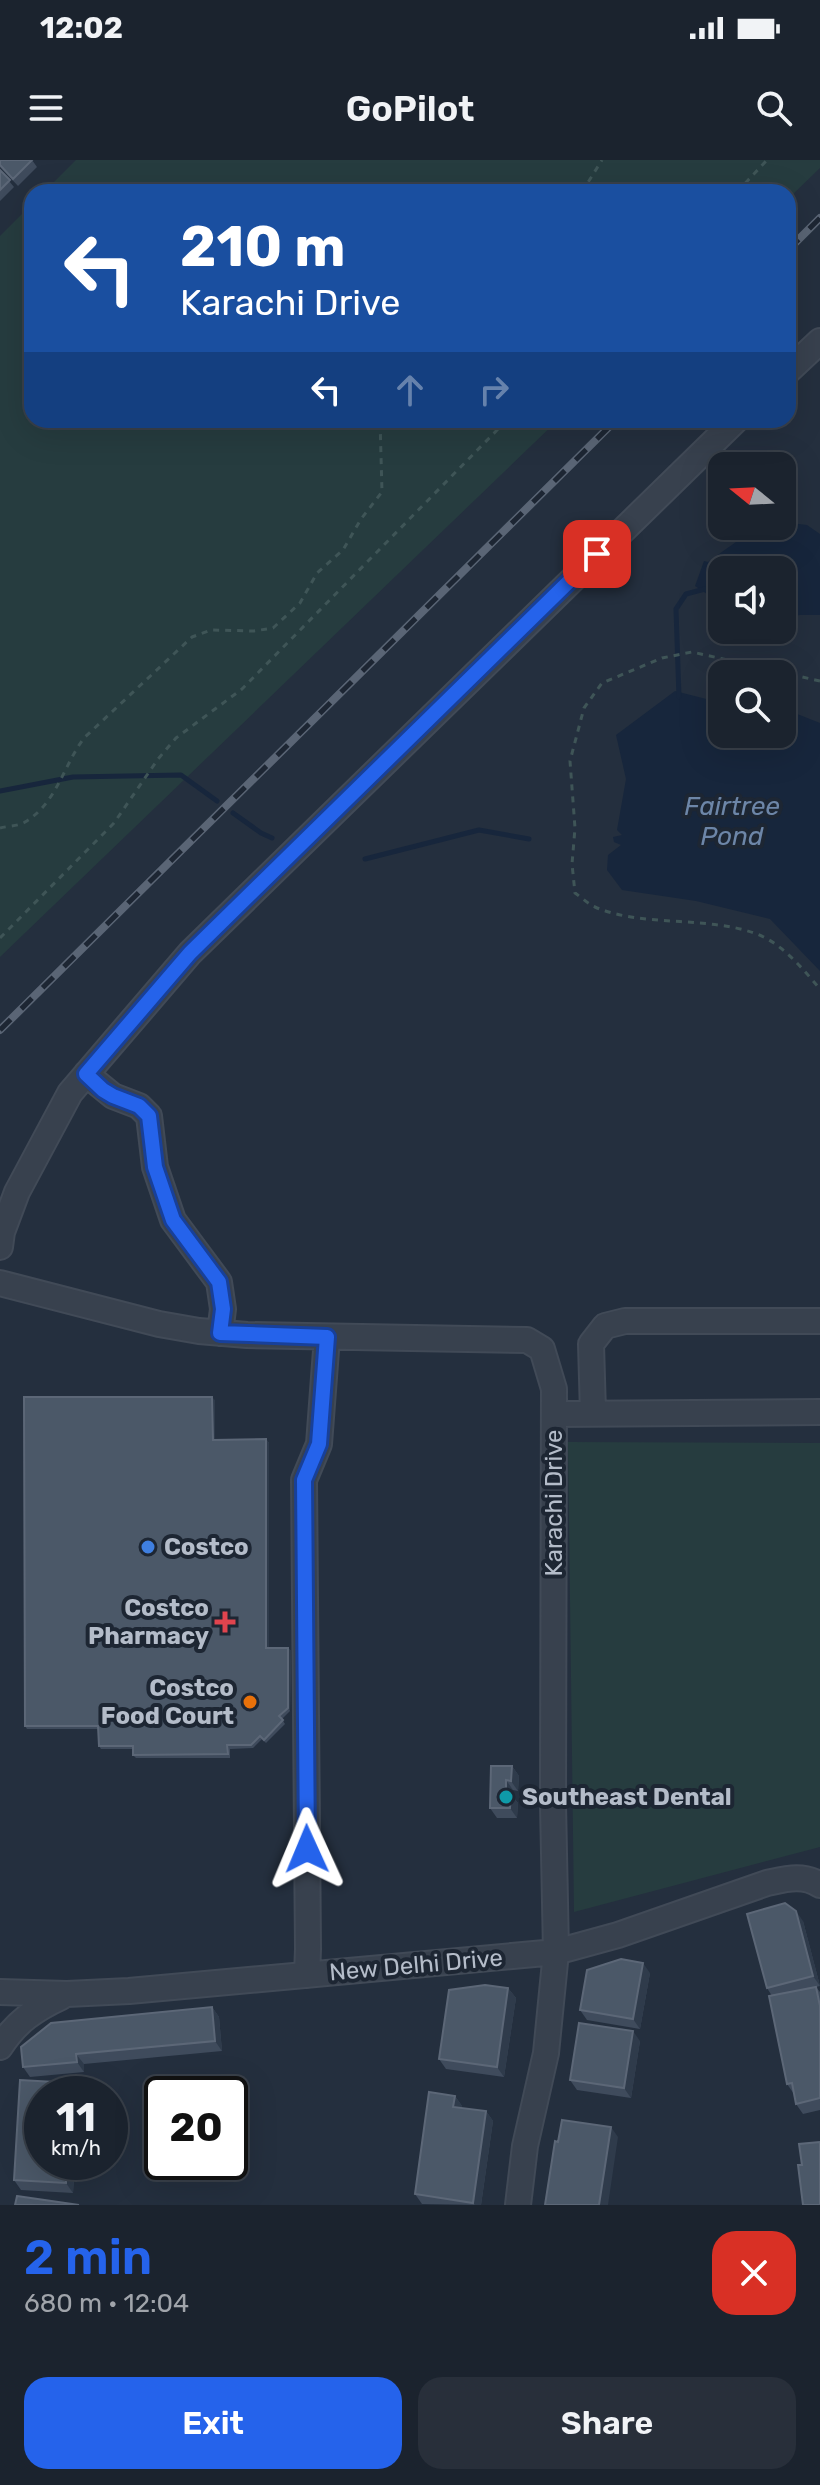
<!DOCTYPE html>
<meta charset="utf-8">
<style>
body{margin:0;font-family:Rubik,sans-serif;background:#282f3a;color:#f1f3f6;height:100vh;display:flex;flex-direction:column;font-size:30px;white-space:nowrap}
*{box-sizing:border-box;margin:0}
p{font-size:26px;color:#a0a4aa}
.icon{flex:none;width:44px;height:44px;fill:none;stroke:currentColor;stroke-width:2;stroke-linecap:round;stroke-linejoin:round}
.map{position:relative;height:2045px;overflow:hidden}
.panel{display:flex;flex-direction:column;background:#1b232e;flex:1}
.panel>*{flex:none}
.top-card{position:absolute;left:24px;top:24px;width:772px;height:244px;border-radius:24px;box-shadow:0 8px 32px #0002,0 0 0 2px #39404a;background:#1a4fa0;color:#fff;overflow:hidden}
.needle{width:52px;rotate:288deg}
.controls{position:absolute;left:708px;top:292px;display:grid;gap:16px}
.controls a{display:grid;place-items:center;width:88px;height:88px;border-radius:16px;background:#1b232e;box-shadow:0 8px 32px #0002,0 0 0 2px #39404a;font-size:40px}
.speed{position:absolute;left:24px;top:1916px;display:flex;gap:16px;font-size:40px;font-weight:700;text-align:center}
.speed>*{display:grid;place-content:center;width:104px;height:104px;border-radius:50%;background:#1b232e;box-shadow:0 8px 32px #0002,0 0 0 2px #39404a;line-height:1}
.speed small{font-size:20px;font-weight:400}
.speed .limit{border:4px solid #111;border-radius:12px;background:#fff;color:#111}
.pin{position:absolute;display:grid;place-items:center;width:68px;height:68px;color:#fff;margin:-34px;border-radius:16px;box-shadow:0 4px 12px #0006}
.me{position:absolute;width:88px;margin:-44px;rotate:359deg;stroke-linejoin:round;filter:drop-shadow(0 0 6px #0008)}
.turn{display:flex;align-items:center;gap:28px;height:168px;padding:0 24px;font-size:36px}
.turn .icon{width:104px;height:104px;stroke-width:2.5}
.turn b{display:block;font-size:56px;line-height:68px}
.lanes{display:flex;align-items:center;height:76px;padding:0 24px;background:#0003;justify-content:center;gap:40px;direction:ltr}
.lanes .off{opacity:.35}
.round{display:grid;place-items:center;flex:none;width:84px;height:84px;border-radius:24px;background:#282f3a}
.headline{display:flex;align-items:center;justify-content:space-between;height:136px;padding:0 24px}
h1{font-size:48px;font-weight:600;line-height:60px;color:#2563eb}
.button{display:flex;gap:16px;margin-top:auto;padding:16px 24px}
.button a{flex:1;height:92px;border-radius:24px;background:#2563eb;color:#fff;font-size:32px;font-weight:600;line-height:92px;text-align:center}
.button a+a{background:#282f3a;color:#f1f3f6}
.status{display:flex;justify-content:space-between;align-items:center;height:56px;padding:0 40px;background:#1b232e;direction:ltr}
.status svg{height:22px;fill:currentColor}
header{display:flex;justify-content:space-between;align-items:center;height:104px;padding:0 24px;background:#1b232e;font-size:36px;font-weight:600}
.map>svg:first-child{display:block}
</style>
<div class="status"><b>12:02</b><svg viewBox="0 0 49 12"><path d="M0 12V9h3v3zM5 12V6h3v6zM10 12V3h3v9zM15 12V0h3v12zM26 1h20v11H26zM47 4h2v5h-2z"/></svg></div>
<header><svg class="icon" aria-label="menu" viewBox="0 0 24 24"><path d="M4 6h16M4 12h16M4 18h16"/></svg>GoPilot<svg class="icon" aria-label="search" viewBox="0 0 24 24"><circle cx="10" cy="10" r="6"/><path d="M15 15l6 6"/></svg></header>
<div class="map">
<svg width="820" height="2045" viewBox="0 0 820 2045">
<rect width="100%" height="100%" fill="#242f3e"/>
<path fill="#263c3f" d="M76,0h744v8l-32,31v-7h-744z
M32,44v216h526l-558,537v-721z
M568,1282l252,1v404l-246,65z"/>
<path fill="#17263c" d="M782,362l25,3 13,9v81h-20l-18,3v-48h-60v25l-15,-1 -12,-8 9,-25 4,1c23,-16 45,-36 74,-36z
M675,531l47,12v31h60v-26l38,15v248l-50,-52 -74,-18 -74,-11 -15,-20 1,-15 13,-10 -7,-3 -1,-5 9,-2 -5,-5 9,-51 -10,-44z"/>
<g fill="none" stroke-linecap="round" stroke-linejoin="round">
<path stroke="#17263c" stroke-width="5" d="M679,537l-3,-88 10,-15 19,-5
M0,631l73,-14 108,-2 36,26
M233,653l28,20 11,5
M365,699l114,-29 50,9"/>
<g stroke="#414a57" stroke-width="28">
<path id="minor" d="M788,211l32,-30
M86,914l27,22 26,10 10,10 6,51 18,53 46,62 4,27 -3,24
M0,1087l2,-15 15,-40 53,-99 120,-140 546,-533
M0,1123l159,41 40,7 48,4 280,5 15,9 12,40 -1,415 3,148 -10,101 -21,93 -7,59
M593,1253l-2,-69 14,-18 20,-5h195
M554,1254l266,-2
M307,1815l1,-26 -4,-469 15,-36 8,-107
M0,1832l67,2 62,-3 427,-39 62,-17 149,-52c19,-4 36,-9 53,2
M0,1887c16,-25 35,-38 61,-50"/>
</g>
<path stroke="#3f5557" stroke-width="3" stroke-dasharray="6 6" stroke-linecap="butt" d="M582,32l20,-32
M737,32l30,-32
M820,521l-128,-29 -30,6 -60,25 -18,25 -14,53 5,67 -3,36 3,29c6,4 13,11 20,14 45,20 111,9 159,26 27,9 48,35 66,56
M0,668c8,-2 19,-2 25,-6 32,-19 38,-56 59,-84l108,-101 19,-7 43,1 19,-3 27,-25 17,-30 26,-23 18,-31 21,-27 -2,-72
M0,778l114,-115 44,-64 18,-21 66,-49 265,-269"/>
<use href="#minor" stroke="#38414e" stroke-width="24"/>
<g stroke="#5a6575" stroke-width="8">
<path id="rail" d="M788,90l32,-32
M0,870l616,-610"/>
</g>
<use href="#rail" stroke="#1d2633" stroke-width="5" stroke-dasharray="15" stroke-linecap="butt"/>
</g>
<path fill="#3f4b5c" d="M0,0h32l5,7 -19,19 -18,-19z
M0,10l14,17 -14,14z
M215,1240v40l51,-1 3,4v205h19l3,3 -1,60 -8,8 3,5 -19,19 -4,-4 -9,9 -23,1v9h-94l-3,-3v-6h-32l-2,-3 -1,-17h-71l-2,-3z
M512,1606l7,10 -1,15 -5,-1v7l5,6 -1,15h-20l-7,-10z
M803,1761l17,65 -4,1 4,5v118l-17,4 -7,-10 -2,-10 -7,-10 -15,-88 -5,-8z
M650,1813l-10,56 -53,-9 -7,-10z
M508,1828l8,10 -12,79 -58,-8 -7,-10z
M212,1847l7,10 3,34 -138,13v8l-54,5 -7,-10z
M640,1881l-9,57 -54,-8 -7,-10z
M20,1920l52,3 7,10 -37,1v68h33l-2,31 -52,-3 -7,-10z
M455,1936l7,10 -1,2 25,3 7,10 -12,84 -59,-1 -7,-10z"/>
<path fill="#2f3b4b" d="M212,1237l3,3v43l-2,-3z
M266,1279l3,4v208l-3,-3z
M288,1488l3,3 -1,60 -2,-3z
M512,1606l7,10 -1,15 -7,-10z
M506,1620l7,10v7l5,6 -1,15 -7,-10 -4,-14z
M796,1751l7,10 17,65 -7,-10z
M643,1803l7,10 -10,56 -7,-10z
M508,1828l8,10 -12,79 -7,-10z
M212,1847l7,10 3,34 -7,-10z
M633,1871l7,10 -9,57 -7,-10z
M76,1894l8,10v8l-7,-10z
M72,1923l7,10v1h-8z
M455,1936l7,10 -2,11 -7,-10z
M486,1951l7,10 -12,84h-6l-2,-2z
M611,1967l7,10 -10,68h-9z
M67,2002h8l-2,31 -7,-10z"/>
<path fill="#4b5868" stroke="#5c6777" stroke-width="2" d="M0,0h32l-19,19 -13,-14z
M0,10l10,10 -10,10z
M24,1237h188l1,43 53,-1v209h22v60l-9,8 4,4 -19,20 -4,-4 -9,9h-24l1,9 -95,1v-9h-34l-1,-20h-73z
M491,1606h21l-1,15 -5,-1v14l5,-1 -1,15h-20z
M785,1743l11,8 17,65 -46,12 -20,-74z
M621,1799l22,4 -10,56 -53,-9 7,-40z
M485,1825l23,3 -11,79 -58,-8 10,-69z
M816,1827l4,19v92l-24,6 -4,-21 -5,1 -18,-88z
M212,1847l3,34 -139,13 1,8 -54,5 -2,-20 30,-24z
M579,1863l54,8 -9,57 -54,-8z
M20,1920l52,3 -1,11h-29v68h25l-1,21 -52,-3z
M429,1932l26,4 -2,11 33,4 -13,92 -58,-9z
M562,1960l49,7 -12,78h-54l10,-64 3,1z
M820,1982v63h-17l-5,-40h4l-3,-21z
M17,2036l62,9h-64z"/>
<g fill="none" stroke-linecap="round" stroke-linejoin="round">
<g stroke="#184099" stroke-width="20">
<path id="route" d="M307,1689l-3,-369 15,-36 8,-107 -107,-4 3,-24 -4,-27 -46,-62 -18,-53 -6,-51 -10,-10 -26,-10 -10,-6 -17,-16 104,-121 407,-399"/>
</g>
<use href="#route" stroke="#2563eb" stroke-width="14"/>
</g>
<circle fill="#3f7fe0" stroke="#1d2633" stroke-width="3" cx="148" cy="1387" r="8"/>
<path fill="#e0444e" stroke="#1d2633" stroke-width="3" d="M221 1450h8v8h8v8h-8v8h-8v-8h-8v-8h8z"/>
<circle fill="#e8710a" stroke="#1d2633" stroke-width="3" cx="250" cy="1542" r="8"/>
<circle fill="#0f9aa8" stroke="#1d2633" stroke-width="3" cx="506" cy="1637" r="8"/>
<g text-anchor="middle" stroke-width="8" stroke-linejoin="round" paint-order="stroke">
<g font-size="24" fill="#b4bcc9" stroke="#1d2633">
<text transform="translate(554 1343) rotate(-90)" y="8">Karachi Drive</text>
<text transform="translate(416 1805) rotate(-5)" y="8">New Delhi Drive</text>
</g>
<g font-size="24" font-weight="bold" fill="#b4bcc9" stroke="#1d2633" text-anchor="start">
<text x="164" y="1395">Costco</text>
<text x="209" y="1456" text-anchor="end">Costco<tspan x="209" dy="28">Pharmacy</tspan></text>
<text x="234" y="1536" text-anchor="end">Costco<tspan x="234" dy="28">Food Court</tspan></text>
<text x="522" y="1645">Southeast Dental</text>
</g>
<g font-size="26" font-style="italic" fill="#6d86a8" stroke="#1d2633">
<text x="732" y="655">Fairtree<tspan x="732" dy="30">Pond</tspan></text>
</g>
</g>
</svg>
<div class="controls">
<a><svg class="needle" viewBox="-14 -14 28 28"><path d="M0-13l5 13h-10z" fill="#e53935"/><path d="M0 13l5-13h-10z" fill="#a0a4aa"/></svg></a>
<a><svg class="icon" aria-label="sound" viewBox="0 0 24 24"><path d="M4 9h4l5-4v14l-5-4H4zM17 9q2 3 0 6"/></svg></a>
<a><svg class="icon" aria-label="search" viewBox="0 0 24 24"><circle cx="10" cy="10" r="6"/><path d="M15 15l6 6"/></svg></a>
</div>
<div class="speed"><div>11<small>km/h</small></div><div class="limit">20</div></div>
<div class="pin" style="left:597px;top:394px;background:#d93025"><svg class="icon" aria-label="arrive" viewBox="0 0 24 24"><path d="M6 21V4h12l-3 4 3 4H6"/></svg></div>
<svg class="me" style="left:307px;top:1689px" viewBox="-20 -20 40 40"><path d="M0-17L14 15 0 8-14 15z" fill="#2563eb" stroke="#fff" stroke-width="4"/></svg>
<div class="top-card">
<div class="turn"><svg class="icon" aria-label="left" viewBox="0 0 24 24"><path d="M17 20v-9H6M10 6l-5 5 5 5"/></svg><div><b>210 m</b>Karachi Drive</div></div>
<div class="lanes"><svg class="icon" aria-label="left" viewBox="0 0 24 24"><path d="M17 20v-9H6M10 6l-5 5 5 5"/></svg><svg class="icon off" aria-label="ahead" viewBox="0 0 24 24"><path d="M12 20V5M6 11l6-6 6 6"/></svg><svg class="icon off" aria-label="right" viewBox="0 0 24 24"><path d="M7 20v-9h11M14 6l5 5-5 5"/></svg></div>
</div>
</div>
<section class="panel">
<div class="headline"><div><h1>2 min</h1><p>680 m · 12:04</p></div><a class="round" style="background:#d93025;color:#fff"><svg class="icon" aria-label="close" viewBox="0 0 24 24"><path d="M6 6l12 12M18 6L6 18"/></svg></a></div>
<div class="button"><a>Exit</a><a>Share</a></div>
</section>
